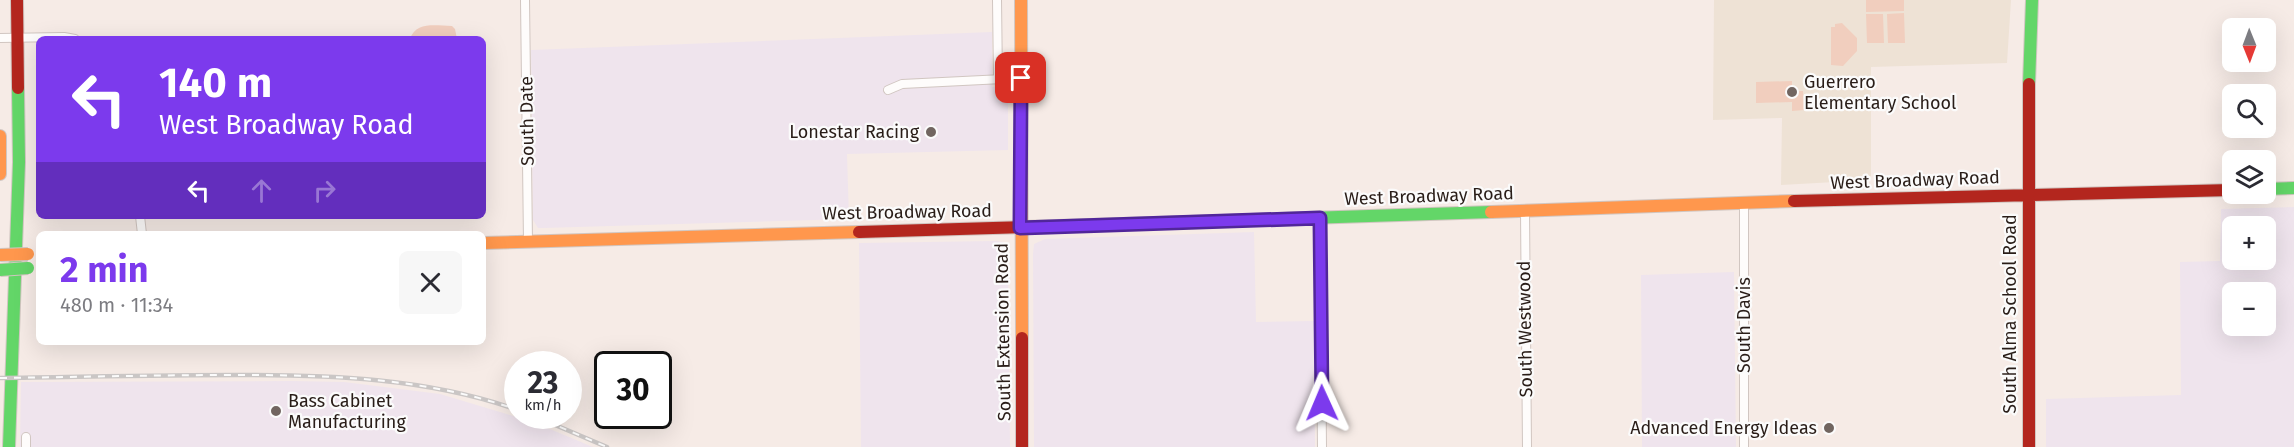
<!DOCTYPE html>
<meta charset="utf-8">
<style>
body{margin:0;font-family:"Fira Sans",sans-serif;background:#f7f7f7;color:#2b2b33;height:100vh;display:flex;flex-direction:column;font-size:22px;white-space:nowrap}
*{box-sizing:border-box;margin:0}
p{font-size:20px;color:#7c7c81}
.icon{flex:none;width:33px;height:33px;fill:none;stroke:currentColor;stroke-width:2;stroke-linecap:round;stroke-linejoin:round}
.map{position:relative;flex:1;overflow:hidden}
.panel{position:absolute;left:36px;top:231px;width:450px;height:114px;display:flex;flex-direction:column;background:#fff;border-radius:9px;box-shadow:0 6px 24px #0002}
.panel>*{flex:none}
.banner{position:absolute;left:36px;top:36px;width:450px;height:183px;border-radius:9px;box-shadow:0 6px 24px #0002;background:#7c3aed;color:#fff;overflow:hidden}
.needle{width:39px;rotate:179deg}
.tools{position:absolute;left:2222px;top:18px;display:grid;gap:12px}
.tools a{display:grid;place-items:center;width:54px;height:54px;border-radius:9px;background:#fff;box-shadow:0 6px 24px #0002;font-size:30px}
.speed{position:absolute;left:504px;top:351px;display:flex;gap:12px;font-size:30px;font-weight:700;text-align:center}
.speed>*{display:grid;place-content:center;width:78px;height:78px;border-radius:50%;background:#fff;box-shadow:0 6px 24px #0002;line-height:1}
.speed small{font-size:15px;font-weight:400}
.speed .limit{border:3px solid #111;border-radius:9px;background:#fff;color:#111}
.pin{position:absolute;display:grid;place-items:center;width:51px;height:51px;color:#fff;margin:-26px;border-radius:12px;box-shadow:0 3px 9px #0006}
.me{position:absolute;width:66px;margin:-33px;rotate:359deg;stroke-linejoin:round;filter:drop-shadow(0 0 4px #0008)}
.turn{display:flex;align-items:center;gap:21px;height:126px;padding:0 24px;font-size:27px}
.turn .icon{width:78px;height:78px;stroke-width:2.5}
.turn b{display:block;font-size:42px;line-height:51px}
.lanes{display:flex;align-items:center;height:57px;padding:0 24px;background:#0003;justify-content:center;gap:30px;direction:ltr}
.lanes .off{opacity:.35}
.round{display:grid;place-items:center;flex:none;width:63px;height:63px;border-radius:9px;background:#f7f7f7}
.head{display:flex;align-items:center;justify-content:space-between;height:102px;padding:0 24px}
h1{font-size:36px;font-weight:700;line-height:45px;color:#7c3aed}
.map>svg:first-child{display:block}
</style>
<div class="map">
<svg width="2294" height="447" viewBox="0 0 2294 447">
<rect width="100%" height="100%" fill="#f6ebe6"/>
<path fill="#efe4ed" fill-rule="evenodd" d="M992,32v55l13,1 3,7v55l-161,4 2,65 -306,9h-5l-5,-8 -2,-170z
M2294,207v240h-248v-48l135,-4 -1,-133 40,-1 1,-52zM2265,226v34h-33v-34zM2265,292v34h-33v-34z
M1254,232l2,90 58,-1 1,126h-281l-1,-193 1,-10 11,-5z
M995,241l8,1 4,4 1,6 2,195h-149l-2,-204z
M1734,272l2,175h-94l-1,-172z
M291,381l53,1 96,12 93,28 60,25h-573l1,-65z"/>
<path fill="#eee2d5" d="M1714,0h297l-4,63 -136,4v113l-90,5 1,-67 -69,2z"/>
<path fill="#f1cebe" d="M1866,0h38v11l-38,1z
M1904,13l1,30h-17l-1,-29z
M1866,14h17l1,29h-17z
M1842,23l15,15v13l-14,15 -12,-1v-38h4v-3z
M452,26l3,3 2,10h-47c6,-18 26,-13 42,-13z
M1792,81v10h11l1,19 -12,1v-9l-36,1v-21z"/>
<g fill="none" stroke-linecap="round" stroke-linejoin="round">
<g stroke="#d1c6c1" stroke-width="10">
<path id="street" d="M525,0l3,242
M997,0l1,79
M0,38l64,-1 11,2
M888,90l14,-6 119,-6
M1525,211l2,236
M140,216l2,18
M1320,218l2,229
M26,447v-10
M1744,447v-243"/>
</g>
<g stroke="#d1c6c1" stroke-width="14">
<path id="fast" d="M2029,84l3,-84
M2265,189l29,-1
M1221,221l270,-9
M9,447l10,-285 -1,-74"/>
</g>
<g stroke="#d1c6c1" stroke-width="14">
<path id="slow" d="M1021,0l1,338
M0,136v38
M1491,212l303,-11
M483,243l376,-11"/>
</g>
<g stroke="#d1c6c1" stroke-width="14">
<path id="jam" d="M17,0l1,88
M2029,84v363
M1794,201l438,-11
M859,232l362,-11
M1022,338v109"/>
</g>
<use href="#street" stroke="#fefcfb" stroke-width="8"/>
<use href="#fast" stroke="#63d668" stroke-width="12"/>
<use href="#slow" stroke="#ff974d" stroke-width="12"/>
<use href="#jam" stroke="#b3261e" stroke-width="12"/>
<g stroke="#cac6c5" stroke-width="4.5">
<path id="rail" d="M0,378c79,-1 158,-3 238,-3 95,0 189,3 280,35
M534,416l73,31"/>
</g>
<use href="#rail" stroke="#fbfbfb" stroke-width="2" stroke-dasharray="7" stroke-linecap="butt"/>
<g stroke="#d1c6c1" stroke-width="14" stroke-linecap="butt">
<path id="fast-bridge" d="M0,270l28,-2"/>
</g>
<g stroke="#d1c6c1" stroke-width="14" stroke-linecap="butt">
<path id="slow-bridge" d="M0,255l28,-1"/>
</g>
<use href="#fast-bridge" stroke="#63d668" stroke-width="12"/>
<use href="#slow-bridge" stroke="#ff974d" stroke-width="12"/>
</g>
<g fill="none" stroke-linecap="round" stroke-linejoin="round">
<g stroke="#51269a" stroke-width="15">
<path id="route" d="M1021,78l-1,150 300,-10 2,185"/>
</g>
<use href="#route" stroke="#7c3aed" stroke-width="10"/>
</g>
<g fill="#716560" stroke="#fbfbfb" stroke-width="2">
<circle cx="1792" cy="92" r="6"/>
<circle cx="931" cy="132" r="6"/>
<circle cx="276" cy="411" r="6"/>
<circle cx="1829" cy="428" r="6"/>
</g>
<g text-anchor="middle" stroke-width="4.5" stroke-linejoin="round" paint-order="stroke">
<g font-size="18" fill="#291d18" stroke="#fbfbfb" text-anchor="start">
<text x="1804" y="88">Guerrero<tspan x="1804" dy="21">Elementary School</tspan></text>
<text x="919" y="138" text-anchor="end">Lonestar Racing</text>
<text x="288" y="407">Bass Cabinet<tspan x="288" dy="21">Manufacturing</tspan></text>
<text x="1817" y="434" text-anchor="end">Advanced Energy Ideas</text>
</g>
<g font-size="18" fill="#291d18" stroke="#fbfbfb">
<text transform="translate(527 121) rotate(-91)" y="6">South Date</text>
<text transform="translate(1915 180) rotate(-2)" y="6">West Broadway Road</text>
<text transform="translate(1429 196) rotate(-2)" y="6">West Broadway Road</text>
<text transform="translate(907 212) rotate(-1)" y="6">West Broadway Road</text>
<text transform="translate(2010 314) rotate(-90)" y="6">South Alma School Road</text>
<text transform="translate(1744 325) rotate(-90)" y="6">South Davis</text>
<text transform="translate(1525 329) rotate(-91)" y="6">South Westwood</text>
<text transform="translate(1003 332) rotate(-91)" y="6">South Extension Road</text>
</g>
</g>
</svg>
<div class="tools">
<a><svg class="needle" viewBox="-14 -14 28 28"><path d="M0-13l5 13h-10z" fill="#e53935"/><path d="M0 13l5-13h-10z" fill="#7c7c81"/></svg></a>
<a><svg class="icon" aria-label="search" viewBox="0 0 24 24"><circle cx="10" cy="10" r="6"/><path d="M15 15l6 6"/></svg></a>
<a><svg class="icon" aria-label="layers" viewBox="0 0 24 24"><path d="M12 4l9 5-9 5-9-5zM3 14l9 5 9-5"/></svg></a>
<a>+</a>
<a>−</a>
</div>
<div class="speed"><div>23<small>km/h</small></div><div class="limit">30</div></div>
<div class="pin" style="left:1021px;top:78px;background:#d93025"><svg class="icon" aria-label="arrive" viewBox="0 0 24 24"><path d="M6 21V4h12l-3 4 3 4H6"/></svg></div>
<svg class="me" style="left:1322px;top:403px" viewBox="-20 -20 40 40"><path d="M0-17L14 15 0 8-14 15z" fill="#7c3aed" stroke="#fff" stroke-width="4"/></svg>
<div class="banner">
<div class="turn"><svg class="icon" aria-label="left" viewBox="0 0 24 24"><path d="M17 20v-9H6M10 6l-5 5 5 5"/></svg><div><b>140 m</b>West Broadway Road</div></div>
<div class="lanes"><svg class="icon" aria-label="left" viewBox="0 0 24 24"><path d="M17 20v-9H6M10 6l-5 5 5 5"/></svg><svg class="icon off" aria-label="ahead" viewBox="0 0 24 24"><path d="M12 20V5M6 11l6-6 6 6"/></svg><svg class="icon off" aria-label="right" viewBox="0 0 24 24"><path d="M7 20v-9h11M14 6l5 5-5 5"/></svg></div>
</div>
<section class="panel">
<div class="head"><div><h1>2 min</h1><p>480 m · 11:34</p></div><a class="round"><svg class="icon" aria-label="close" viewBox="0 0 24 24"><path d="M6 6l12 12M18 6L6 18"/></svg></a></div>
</section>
</div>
